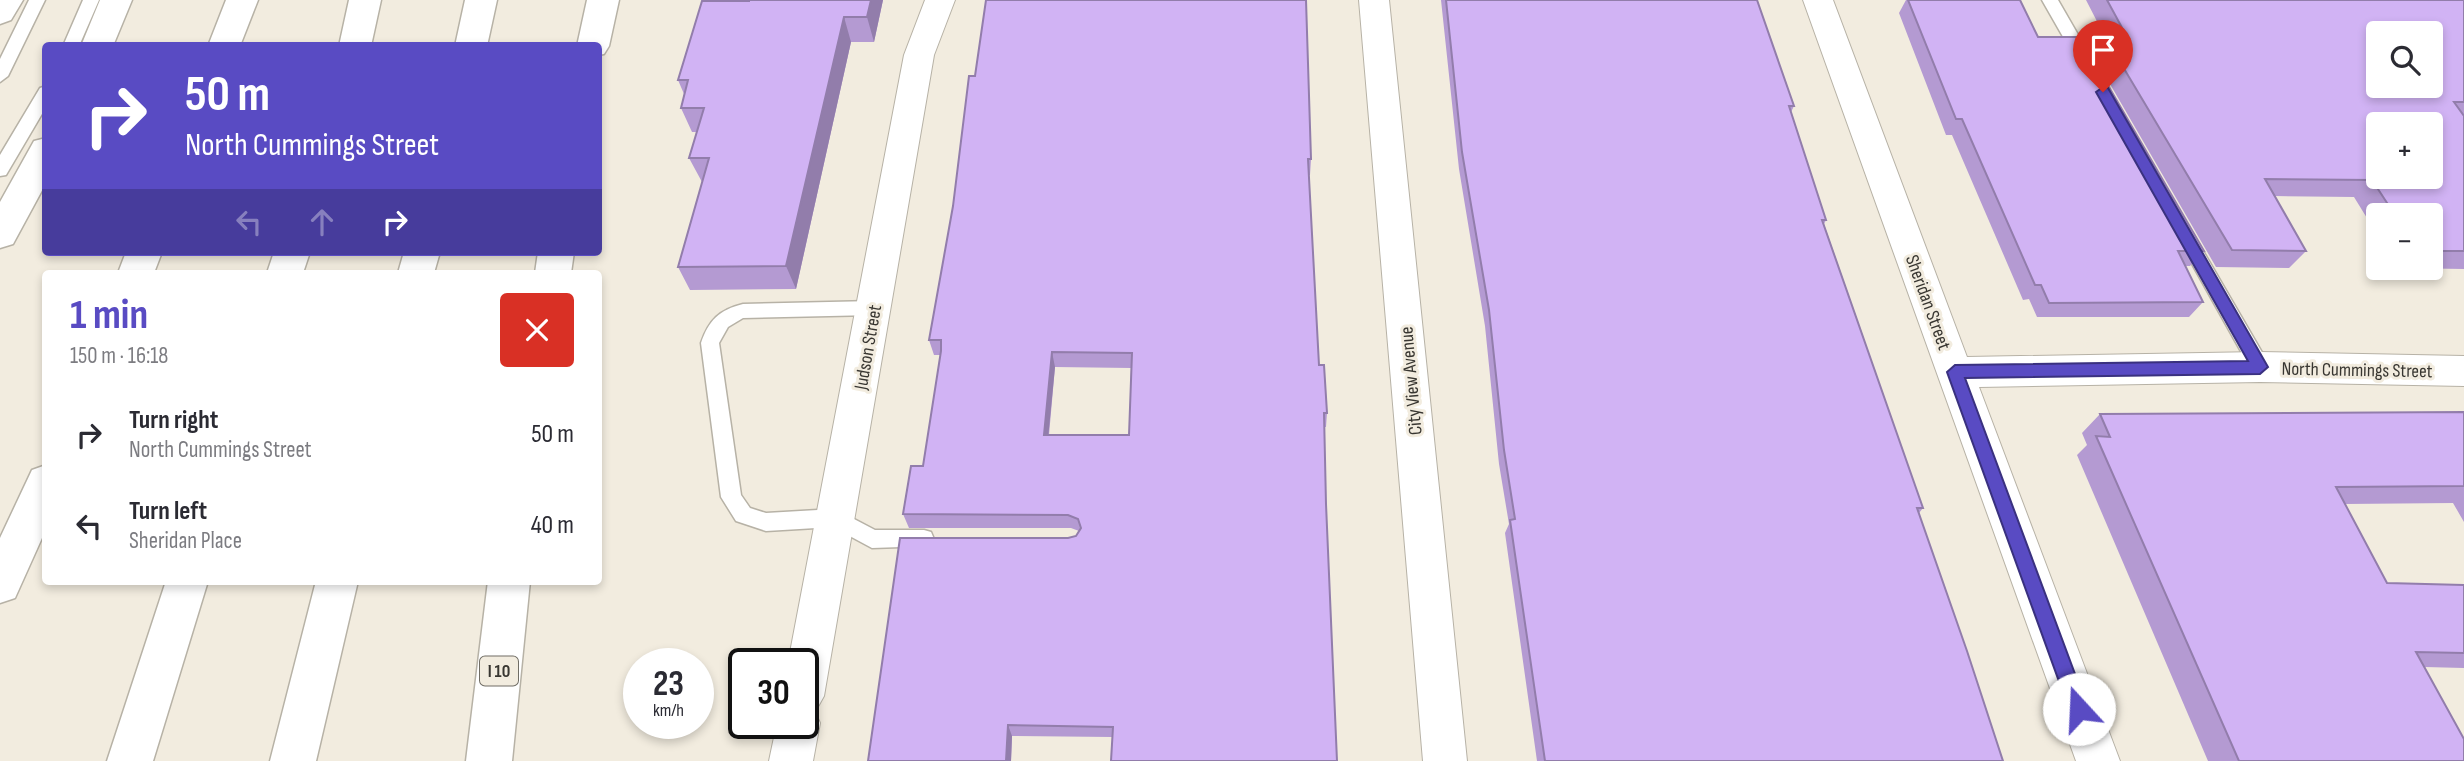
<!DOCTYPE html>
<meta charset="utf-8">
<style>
body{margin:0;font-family:"Sofia Sans Condensed",sans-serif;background:#f2f2f3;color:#2b2b33;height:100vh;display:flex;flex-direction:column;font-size:26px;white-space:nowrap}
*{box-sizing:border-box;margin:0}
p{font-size:23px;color:#7c7c81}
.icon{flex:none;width:38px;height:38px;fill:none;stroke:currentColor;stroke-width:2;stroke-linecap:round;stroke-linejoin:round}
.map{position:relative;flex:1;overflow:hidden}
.details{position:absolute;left:42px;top:270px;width:560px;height:315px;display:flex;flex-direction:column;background:#fff;border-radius:7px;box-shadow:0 4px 10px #0003}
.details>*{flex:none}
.banner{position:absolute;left:42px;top:42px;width:560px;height:214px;border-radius:7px;box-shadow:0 4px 10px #0003;background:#594bc3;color:#fff;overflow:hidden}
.controls{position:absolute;left:2366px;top:21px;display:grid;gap:14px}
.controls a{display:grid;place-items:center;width:77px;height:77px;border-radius:7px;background:#fff;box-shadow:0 4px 10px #0003;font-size:35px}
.speed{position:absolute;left:623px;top:648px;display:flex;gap:14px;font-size:35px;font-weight:700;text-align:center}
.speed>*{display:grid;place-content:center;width:91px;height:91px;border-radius:50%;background:#fff;box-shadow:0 4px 10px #0003;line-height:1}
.speed small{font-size:18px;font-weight:400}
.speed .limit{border:4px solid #111;border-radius:10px;background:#fff;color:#111}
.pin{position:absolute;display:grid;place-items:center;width:60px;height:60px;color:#fff;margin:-72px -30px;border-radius:50% 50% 50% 0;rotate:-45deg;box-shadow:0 0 7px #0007}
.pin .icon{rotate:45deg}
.me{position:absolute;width:77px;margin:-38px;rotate:340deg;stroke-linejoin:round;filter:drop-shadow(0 0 5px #0008)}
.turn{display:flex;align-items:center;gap:24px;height:147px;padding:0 28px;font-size:32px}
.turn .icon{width:91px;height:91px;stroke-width:2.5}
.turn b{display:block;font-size:49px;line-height:60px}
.lanes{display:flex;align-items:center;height:66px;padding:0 28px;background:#0003;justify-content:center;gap:35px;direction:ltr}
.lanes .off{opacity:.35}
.round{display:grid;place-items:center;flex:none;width:74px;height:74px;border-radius:7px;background:#f2f2f3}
.overview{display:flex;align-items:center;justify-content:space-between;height:119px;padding:0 28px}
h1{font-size:42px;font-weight:700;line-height:52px;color:#594bc3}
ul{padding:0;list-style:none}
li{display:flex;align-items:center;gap:21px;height:91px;padding:0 28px}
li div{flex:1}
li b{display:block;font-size:26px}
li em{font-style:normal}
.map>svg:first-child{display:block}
</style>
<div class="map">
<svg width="2464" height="761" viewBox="0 0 2464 761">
<rect width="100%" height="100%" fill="#f2ecdf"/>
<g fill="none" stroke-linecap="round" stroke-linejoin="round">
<g stroke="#b7b2a6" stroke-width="3">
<path id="service" d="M29,0h16l-37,76 -8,6v-23z
M83,0h16l-20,46h-16z
M2042,0h16l34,59 -2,4h-12z
M46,86v21l-40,68 -6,1v-21l40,-67z
M2186,230l6,2 75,129 3,6 -3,6h-14l-76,-136z
M874,301l9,7 -9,7 -131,3 -15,9 -9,16 22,152 9,13 16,5 69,-4 40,21h49l7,2 3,7 -3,7 -59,2 -39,-21 -67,4 -30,-10 -15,-24 -20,-154c8,-23 18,-33 42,-39z"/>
</g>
<g stroke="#b7b2a6" stroke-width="2">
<path id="minor" d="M925,0h30l-21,55 -110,641 -9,16 5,11 -7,38h-44l8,-38h26v-60h-15l116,-608z
M1359,0h30l78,761h-44z
M1803,0h30l134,357 293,-5 204,4v30l-204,-4 -281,5 141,374h-44z"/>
</g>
<g stroke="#b7b2a6" stroke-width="3">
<path id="motorway" d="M0,0h23l-12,20 -11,4z
M100,0h32l-19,46h-32z
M226,0h32l-18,46h-32z
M349,0h32l-10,46h-32z
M465,0h32l-10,46h-32z
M587,0h32l-10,46 -5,8 -6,1v-9h-21z
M46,138v45l-33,61 -13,4v-46l34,-61z
M126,252h36l-8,21h-36z
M274,252h36l-7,21h-36z
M404,252h36l-6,21h-36z
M538,252h36l-3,21h-36z
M46,465v64l-31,69 -15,5v-65l32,-68z
M166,581h42l-55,180h-46z
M316,581h42l-42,180h-46z
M488,581h42l-18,180h-46z"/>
</g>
<use href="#service" fill="#fff" fill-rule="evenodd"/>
<use href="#minor" fill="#fff" fill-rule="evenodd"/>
<use href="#motorway" fill="#fff" fill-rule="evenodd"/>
</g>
<path fill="#b49ad2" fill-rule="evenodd" d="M749,0h134l-9,42h-23l-55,247 -106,1 -12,-23 24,-85 -13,-24 8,-26h-5l-11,-24 3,-14 -6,-14z
M1441,0h316l37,106 -3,6 35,108 -2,4 99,284 -4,5 84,248h-466l-32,-228 4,-9 -10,-60 -14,-138 -26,-157z
M1906,0h114l18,37 166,214 -14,15h-5l18,36 -14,15h-152l-8,-18 -6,1 -71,-165h-6l-47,-122z
M2086,0h378v269l-63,-1h30v-53h-53v21l-24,-39 -79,-1 31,55 -17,17 -73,-1 -124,-214 12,-18z
M1311,159l-1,16h-1l10,190 8,48 -1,14h-2l-212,310 -100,-1 -1,25h-143l200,-223 8,-2 3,-5 -8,-3h-162l-6,-14 20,-48 18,-111h-7l-5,-15 24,-134zM1055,367l76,1 -2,67h-80z
M2464,412v110l-11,-19 -108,1 42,79 77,2v83l-39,-1 39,94h-256l-131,-306 10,-10 -5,-12 18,-19z"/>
<path fill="#927dab" d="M871,0h12l-9,42 -7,-25z
M844,17l7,25 -55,247 -10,-23z
M1052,352l3,15 -8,82 -3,-14z
M1008,725l4,11 -1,25h-5z"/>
<path fill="#d1b3f4" stroke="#927dab" stroke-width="2" fill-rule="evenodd" d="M749,0h122l-4,17h-23l-58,249 -108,1 31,-109h-20l15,-50h-23l7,-28h-10l24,-79h47z
M986,0h320l5,159h-3l11,206h5l3,48h-3l2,91 11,257h-226l2,-34 -105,-2 -2,36h-138l32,-223h168l8,-2 5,-8 -3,-9 -10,-4 -165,-1 8,-48h12l18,-115v-11h-12l24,-134 16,-130h6zM1052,352l80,1 -3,82h-85z
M1446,0h311l37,106h-5l37,114h-4l101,288h-6l50,143 36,110h-458l-35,-241 5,-1 -11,-69 -15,-140 -27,-158z
M1908,0h112l18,37h42l124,214h-26l25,51 -154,1 -8,-18h-6l-73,-166h-6z
M2107,0h357v102h-10l10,14v135h-33v-36h-36l-23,-35 -107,-1 41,72 -74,-1 -128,-215h22zM2378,33h53v53h-53zM2378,124h53v53h-53z
M2464,412v74l-128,1 51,96 77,2v68l-48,-1 48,87v22h-225l-143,-325 14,1 -10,-23z"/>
<path fill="#594bc3" stroke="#3a317f" stroke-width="2" d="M2103,87l5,1 160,279 -8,7 -295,4 123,331 -3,6 -6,3 -7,-3 -3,-6 -122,-337 8,-7 293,-4 -152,-269z"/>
<g text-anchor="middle" stroke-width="6" stroke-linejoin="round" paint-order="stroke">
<rect fill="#f2ecdf" stroke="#706d65" stroke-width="2" x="480" y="656.5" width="38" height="29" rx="5"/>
<g font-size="18" font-weight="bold" fill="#383631">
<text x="499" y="677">I 10</text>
</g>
<g font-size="19" fill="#383631" stroke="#f2ecdf">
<text transform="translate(1929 302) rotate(70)" y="7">Sheridan Street</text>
<text transform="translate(867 347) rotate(-80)" y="7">Judson Street</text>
<text transform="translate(2357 369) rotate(1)" y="7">North Cummings Street</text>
<text transform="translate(1410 381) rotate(-95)" y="7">City View Avenue</text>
</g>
</g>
</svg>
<div class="controls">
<a><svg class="icon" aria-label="search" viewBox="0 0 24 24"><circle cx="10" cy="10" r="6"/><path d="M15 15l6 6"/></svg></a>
<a>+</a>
<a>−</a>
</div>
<div class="speed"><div>23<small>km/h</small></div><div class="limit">30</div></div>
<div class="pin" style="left:2103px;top:92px;background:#d93025"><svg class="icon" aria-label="arrive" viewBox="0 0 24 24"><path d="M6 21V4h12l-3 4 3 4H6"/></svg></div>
<svg class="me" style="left:2079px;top:709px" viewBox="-20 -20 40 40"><circle r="19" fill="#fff"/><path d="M0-13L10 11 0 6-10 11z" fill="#594bc3"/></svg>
<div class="banner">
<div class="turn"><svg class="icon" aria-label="right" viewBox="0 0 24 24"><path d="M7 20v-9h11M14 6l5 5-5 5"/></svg><div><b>50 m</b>North Cummings Street</div></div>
<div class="lanes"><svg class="icon off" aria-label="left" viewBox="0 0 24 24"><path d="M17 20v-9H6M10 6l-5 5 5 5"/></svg><svg class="icon off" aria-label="ahead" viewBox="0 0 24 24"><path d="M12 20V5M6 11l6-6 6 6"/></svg><svg class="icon" aria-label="right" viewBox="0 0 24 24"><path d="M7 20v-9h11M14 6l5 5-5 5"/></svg></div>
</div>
<section class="details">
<div class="overview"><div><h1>1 min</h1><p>150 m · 16:18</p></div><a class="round" style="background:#d93025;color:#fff"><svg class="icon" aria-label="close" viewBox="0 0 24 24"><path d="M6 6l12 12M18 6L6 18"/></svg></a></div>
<ul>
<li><svg class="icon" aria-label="right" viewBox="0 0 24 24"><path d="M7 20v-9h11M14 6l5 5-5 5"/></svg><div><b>Turn right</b><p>North Cummings Street</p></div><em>50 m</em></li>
<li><svg class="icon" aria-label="left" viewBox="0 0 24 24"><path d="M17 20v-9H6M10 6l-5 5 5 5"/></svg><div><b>Turn left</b><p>Sheridan Place</p></div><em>40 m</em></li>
</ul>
</section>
</div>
